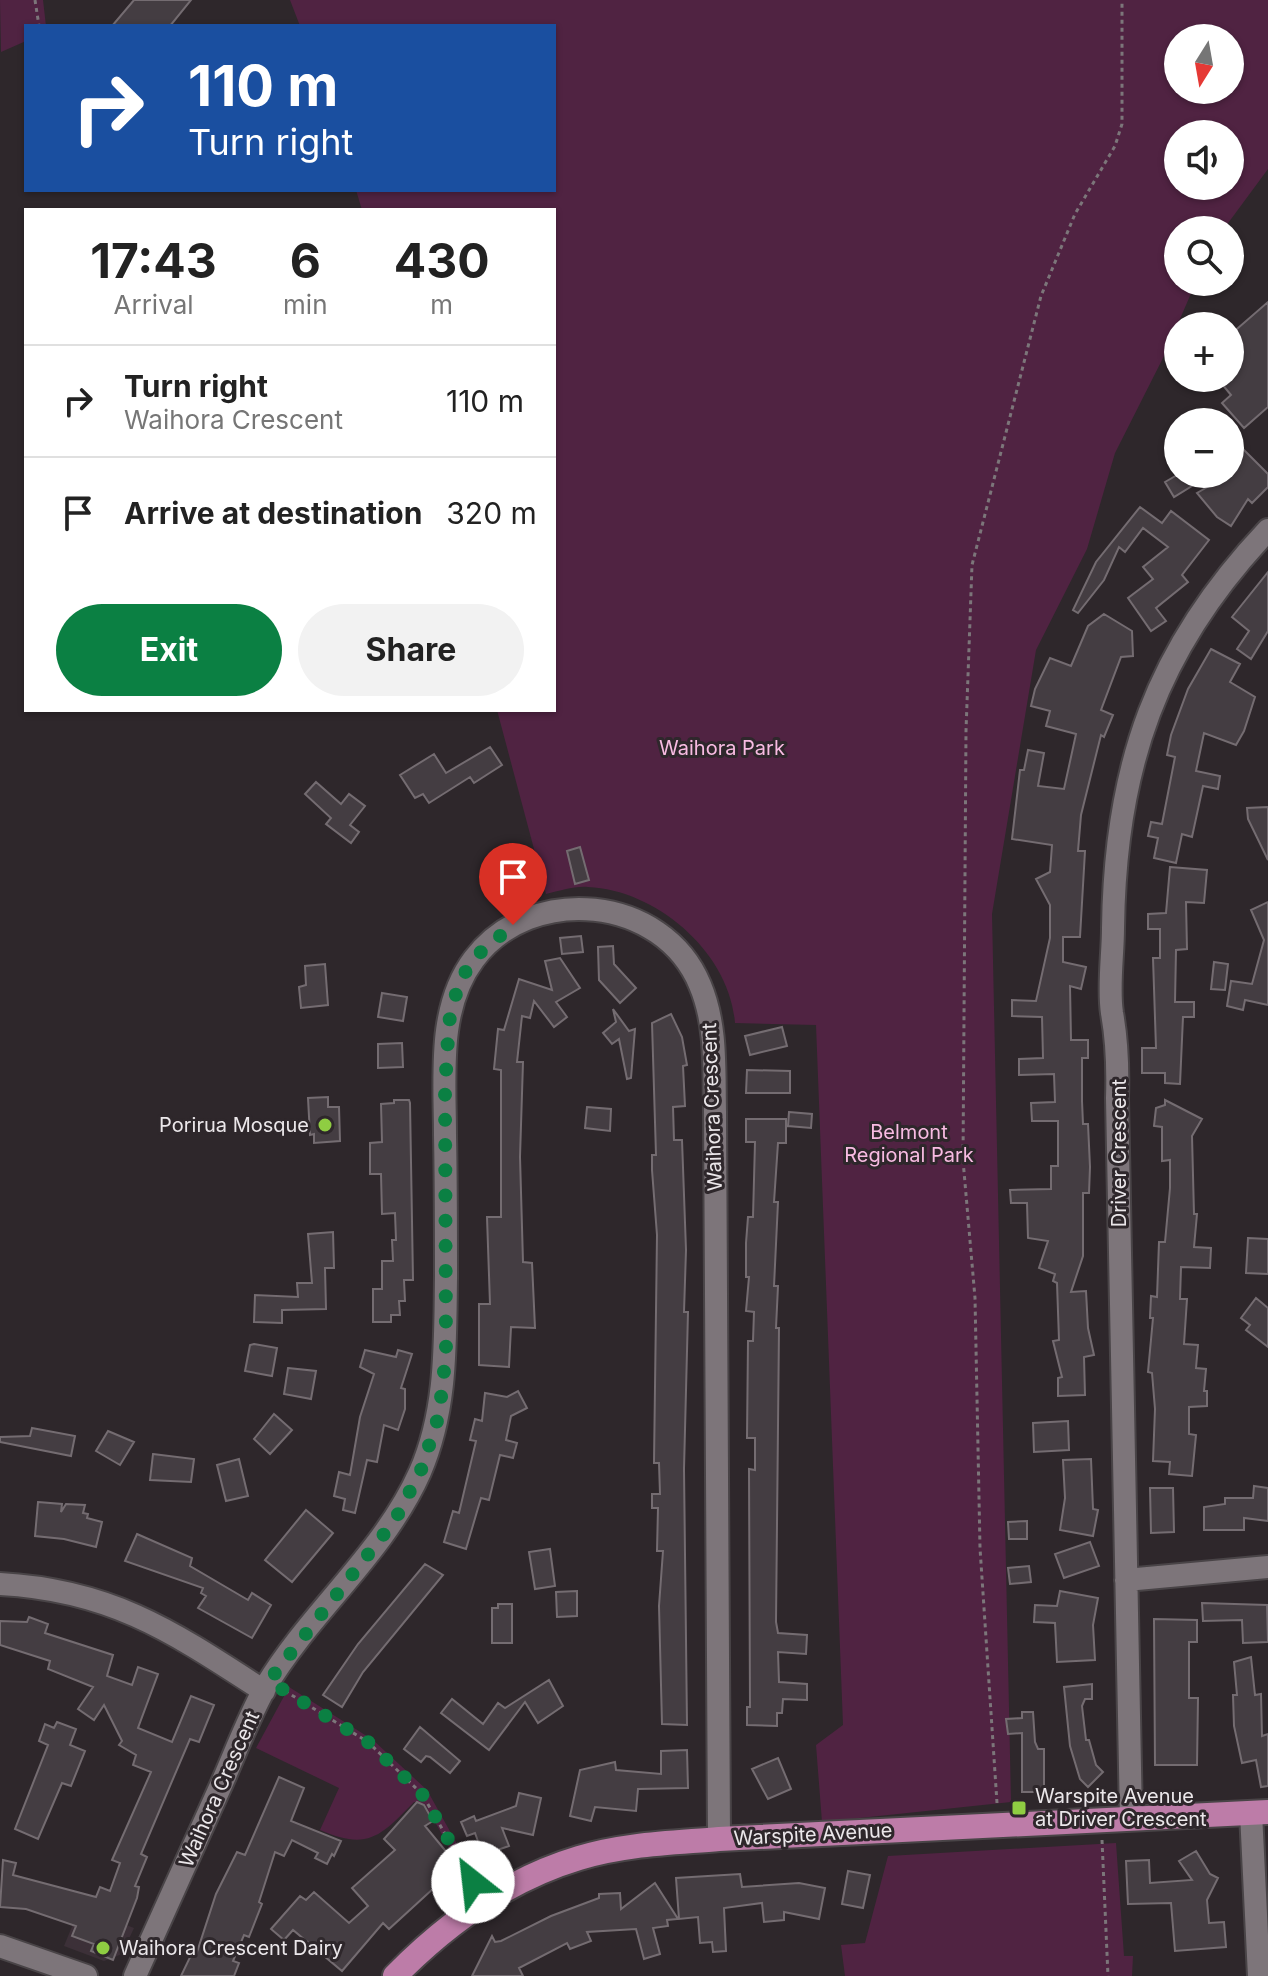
<!DOCTYPE html>
<meta charset="utf-8">
<style>
body{margin:0;font-family:Inter,sans-serif;background:#f2f2f2;color:#222;height:100vh;display:flex;flex-direction:column;font-size:30px;white-space:nowrap}
*{box-sizing:border-box;margin:0}
p{font-size:26px;color:#767676}
.icon{flex:none;width:44px;height:44px;fill:none;stroke:currentColor;stroke-width:2;stroke-linecap:round;stroke-linejoin:round}
.map{position:relative;flex:1;overflow:hidden}
.details{position:absolute;left:24px;top:208px;width:532px;height:504px;display:flex;flex-direction:column;background:#fff;border-radius:0px;box-shadow:0 2px 6px #0004}
.details>*{flex:none}
.top-card{position:absolute;left:24px;top:24px;width:532px;height:168px;border-radius:0px;box-shadow:0 2px 6px #0004;background:#1a4fa0;color:#fff;overflow:hidden}
.needle{width:52px;rotate:191deg}
.fabs{position:absolute;left:1164px;top:24px;display:grid;gap:16px}
.fabs a{display:grid;place-items:center;width:80px;height:80px;border-radius:50%;background:#fff;box-shadow:0 2px 6px #0004;font-size:40px}
.pin{position:absolute;display:grid;place-items:center;width:68px;height:68px;color:#fff;margin:-82px -34px;border-radius:50% 50% 50% 0;rotate:-45deg;box-shadow:0 0 8px #0007}
.pin .icon{rotate:45deg}
.me{position:absolute;width:88px;margin:-44px;rotate:331deg;stroke-linejoin:round;filter:drop-shadow(0 0 6px #0008)}
.turn{display:flex;align-items:center;gap:28px;height:168px;padding:0 32px;font-size:36px}
.turn .icon{width:104px;height:104px;stroke-width:2.5}
.turn b{display:block;font-size:56px;line-height:68px}
.eta{display:flex;justify-content:space-evenly;align-items:center;height:136px;text-align:center}
.eta b{font-size:48px;font-weight:700;line-height:56px}
.primary-button{display:flex;gap:16px;margin-top:auto;padding:16px 32px}
.primary-button a{flex:1;height:92px;border-radius:48px;background:#0b8043;color:#fff;font-size:32px;font-weight:700;line-height:92px;text-align:center}
.primary-button a+a{background:#f2f2f2;color:#222}
ul{padding:0;list-style:none}
li{display:flex;align-items:center;gap:24px;height:112px;padding:0 32px;border-top:2px solid #e0e0e0}
li div{flex:1}
li b{display:block;font-size:30px}
li em{font-style:normal}
.map>svg:first-child{display:block}
</style>
<div class="map">
<svg width="1268" height="1976" viewBox="0 0 1268 1976">
<rect width="100%" height="100%" fill="#2e272b"/>
<path fill="#3c3038" d="M80,1907l54,21 -12,26 -18,7 -40,-15z"/>
<path fill="#502342" fill-rule="evenodd" d="M0,0h43l3,26h-20v15l-25,11z
M290,0h978v169l-45,61h-45v52h18l-33,76 -48,95 -28,96 -51,101 -44,264 19,888 -189,20 -6,-77 27,-20 -27,-700 -81,-2c-5,-70 -78,-133 -147,-136 -14,-1 -28,4 -42,7l-49,-184h57v-500h-192l-6,-20h198v-164h-254zM1178,38h52v52h-52zM1178,134h52v52h-52z
M289,1687l84,53 54,50 49,88 -7,5 -44,-79 -11,-2c-33,34 -46,49 -94,28l19,-42 -83,-40z
M1116,1843l8,113h9l-1,20h-287l-4,-31 24,-2 23,-87z"/>
<path fill="#443d42" stroke="#746c71" stroke-width="2" d="M134,0h57l-21,26h-58z
M1268,302v105l-24,21 -22,-25 9,-8 -14,-17h13v-43z
M1237,443l31,31v13l-16,16 -4,-4 -17,27 -14,-9 -20,-24 33,-19 7,-11 -7,-12z
M1179,474h5l8,12 -18,11 -9,-15z
M1140,507l22,16 9,-12 38,29 -27,35 6,7 -32,26 10,13 -15,10 -23,-33 25,-19 -10,-12 25,-20 -25,-19 -18,24 -6,-5 -15,33 -26,33 -5,-3 23,-48z
M1268,572v59l-17,28 -14,-10 12,-18 -17,-14z
M1104,614l28,17 1,25 -12,1 -20,53 12,5 -9,22 -3,-2 -20,80 -3,36h7l-5,86h-17v25l23,5 -5,22 -11,-3 1,54h17v18h-6v43l1,23h5l2,43 -1,26h-6v63l-12,36 15,-1 2,37 6,27 -10,2 1,38 -27,1v-18l4,-1 -9,-36 6,-1 -2,-57 -4,-2 2,-7 -16,-6 9,-27 -20,-3 -1,-35h-16l-1,-13 41,-1v-23h7v-45h-26l-1,-18 24,-1 -1,-28 -35,1v-16l24,-1 -1,-41 -30,-1v-16l24,1 14,-63v-33l-14,-26 14,-7 2,-27 -40,-6 8,-69h4l4,-20 16,3 -6,33 26,3 12,-55 -30,-8 4,-15 -19,-5 4,-17 15,-31 21,8 17,-40z
M1211,649l29,15 -10,18 25,15 -11,34 -8,14 -32,-12 -8,38 24,5 -2,13 -15,-3 -11,51 -10,-3 -6,29 -22,-5 4,-20 -10,-2 3,-14 11,2 13,-67 -8,-2 4,-20 17,-46z
M490,747l12,18 -28,18 -4,-6 -41,26 -6,-9 -8,4 -15,-23 34,-21 12,19z
M316,782l25,22 8,-10 16,12 -15,19 9,7 -8,11 -25,-19 5,-6 -26,-24z
M1268,807v53l-20,-41 -1,-11z
M580,847l9,33 -14,4 -8,-33z
M521,856l9,30 -27,8 -9,-30z
M1170,867l37,3 -3,33 -18,-1 1,47 -11,1 -1,52h19v15h-11l-3,67 -15,-1v-10h-23v-25h14l-3,-90h7v-29h-12v-15l18,-1z
M1268,902v103l-23,-5 -2,10 -16,-4 4,-25 21,3 12,-44 -13,-30z
M581,936l2,16 -21,2 -2,-16z
M613,946l1,18 22,24 -16,15 -21,-23 -1,-33z
M560,958l20,30 -24,14 11,15 -13,10 -20,-26 -4,17 -8,-2 -5,46h6l-3,95 3,105 9,1 3,65 -24,-1 -2,40 -30,-2v-61h11l-3,-87h14v-147l-7,-1 4,-40 6,1 15,-51 33,11 -7,-29z
M1214,962l14,2 -3,26 -14,-1z
M325,964l3,41 -27,3 -2,-21 7,-2 -1,-19z
M382,993l25,4 -4,24 -25,-4z
M613,1009l16,22 6,-2 -4,49 -4,1 -8,-40 -7,5 -9,-11 13,-11z
M671,1014l11,23 5,28 -4,1 2,40 -12,1 1,33h8l4,110 -2,62h4l-4,157 3,256 -25,-1 -3,-118 4,-55h-6l1,-43h-6v-14h8l-1,-31h-5l3,-228 -5,-65v-15h4l-4,-132z
M782,1027l5,19 -37,9 -5,-19z
M402,1043l1,24 -25,1v-24z
M747,1070l43,1v22h-44z
M328,1097v10h11l1,34 -26,2v-9l-4,1 -2,-37z
M394,1100h15l1,3 3,177h-9l1,21h-6l1,14h-9v7h-18v-33h9v-28h11l-1,-21h4l-1,-27 -13,1 -1,-40h-11v-31l12,-1 -1,-38 13,-1z
M1165,1100l37,19 -10,17 2,78h3l-3,33 17,1 -1,20 -29,-1 -1,32h7l-3,45 14,1 -2,23 10,1 -2,22h3v15l-18,1v27l7,1 -4,41 -23,-2 1,-12 -17,-1 2,-52 -3,-36 -4,-1 5,-54h-3l1,-22 6,1 2,-55h6l5,-54v-28l-8,1v-34l-8,-1 2,-18 9,-3z
M587,1107l24,2 -1,22 -25,-3z
M789,1112l23,2 -1,14 -23,-2z
M746,1119h40v24h-8l-4,59h4l-4,84h4l-2,42h3l-3,294 2,11 29,2 -1,19 -28,-2 1,30 28,2v16l-24,-1 -1,14h-5v13l-30,-1v-18h3l-1,-238 6,1v-32h-8l1,-97h5l1,-29 -8,-1 3,-34h-3v-34l2,-26h5l2,-75h-9z
M333,1232l1,36h-9l1,41 -44,1v13l-28,-1 1,-27 43,2 -1,-14h15l-4,-49z
M1248,1238l20,1v35l-22,-1z
M1256,1298l12,10v39l-22,-17 4,-5 -9,-7z
M254,1344l23,4 -5,28 -27,-5 5,-26z
M365,1350l31,7 2,-7 14,4 -11,34 4,1v20l-7,21 -14,-5 -7,37 -10,-2 -12,53 -12,-3 2,-11 -11,-3 5,-24 11,3 10,-58 14,-43 -14,-7z
M288,1368l28,3 -5,28 -27,-5z
M518,1391l9,17 -16,8 -5,24 11,3 -4,15 -13,-3 -11,45 -8,-2 -15,51 -22,-7 9,-31 6,2 17,-72 -6,-1 5,-21 7,2 3,-28 22,4z
M274,1414l18,16 -22,24 -16,-15z
M1068,1421l1,29 -35,2 -1,-29z
M32,1428l43,8 -4,20 -71,-14v-5l30,-1z
M108,1431l26,11 -14,23 -24,-14z
M153,1454l41,5 -3,23 -41,-2z
M239,1459l9,37 -22,5 -9,-36z
M1091,1459l2,50 5,1 -5,26 -33,-6 5,-32 -2,-38z
M1254,1486l14,2v33l-24,-3v12h-40v-23l21,-3v-6h28z
M1150,1488h23l1,44 -23,1z
M38,1502l24,2 -1,8 5,-8 19,1 -2,8 5,1 -1,4 15,4 -6,25 -32,-8 -29,-3z
M306,1510l27,23 -41,49 -27,-22z
M1027,1521v18h-18l-1,-17z
M137,1534l55,24 -2,8 58,34 4,-7 19,12 -19,33 -54,-30 8,-12 -5,-3 2,-5 -78,-27z
M1090,1542l9,24 -35,12 -9,-24z
M550,1549l5,37 -20,3 -6,-37z
M425,1564l18,11 -80,97 -21,35 -19,-12 35,-51z
M1029,1566l2,16 -21,2 -2,-16z
M577,1591v25l-20,1 -1,-25z
M1060,1591l38,7 -5,27 2,35 -38,2 -2,-39 -21,-1 1,-17 22,1z
M1202,1603l65,2 1,37 -25,1 -1,-23 -39,1z
M498,1604h14v39h-20v-35h6z
M29,1617l19,7 -3,9 68,22 -6,21 25,9 6,-18 20,7 -20,54 34,14 19,-46 23,9 -15,37 -9,-3 -49,115 6,3 -12,29 4,1 -2,11 -24,62 -22,-9 3,-7 -22,-8 4,-10 -50,-17 -26,-2 3,-47 13,3 -3,12 83,22 4,-10 10,4 10,-28 -8,-3 39,-88 -18,-7 3,-10 -17,-10 3,-4 -18,-36 -10,15 -16,-11 15,-22 -45,-18 2,-8 -50,-16v-24l27,1z
M1154,1619l43,1v22h-8v56h9l-1,67h-42z
M1251,1657l4,38 6,-1 1,42 6,-2v52l-7,1 -5,-27 -14,3 -8,-37 -1,-31h4l-3,-33z
M549,1680l14,26 -25,17 -13,-21 -36,48 -48,-37 11,-14 31,25 15,-21 7,5z
M1092,1684v15h-7l-3,7 4,34h3l7,25 7,7 -15,15 -8,-8 -10,-33 -6,-59z
M1022,1712h11l2,30 3,7h6v43h-22v-59l-14,1 -2,-15 16,-1z
M57,1722l19,7 -6,16 15,6 -14,35 -9,-3 -24,56 -23,-10 33,-84 -9,-4 6,-17 9,4z
M420,1727l40,34 -10,12 -20,-16 -4,-1 -5,6 -17,-13z
M687,1750l1,38 -50,1 -2,22 -41,-4 -4,14 -21,-5 10,-46 35,-8 1,8 45,4v-23z
M778,1758l13,31 -23,10 -16,-30z
M279,1777l25,11 -13,33 50,20 -7,15 -2,-2 -5,10 -12,-6 3,-5 -26,-13 -8,16 -9,-4 -16,50 3,2 -13,33 -5,-2 -11,26 6,2 -5,13h-53l11,-23 4,2 20,-61 21,-42 8,3z
M519,1793l22,5 -8,37 -31,-7 7,18 -26,9 -8,-22 -8,3 -6,-14 13,-6 2,5 40,-15z
M417,1802l7,3 9,16 -8,5 33,40 -69,63 -6,-6 -41,48 -49,-41 -9,10 -13,-11 29,-33 6,4 8,-8 35,31 19,-17 -16,-18 43,-38 -11,-11z
M1196,1851l14,23 8,4 -11,22 2,23 15,-1 2,25 -51,4 -4,-48 -43,1 -2,-43 23,-1 1,23 42,-3 -13,-19z
M848,1871l22,4 -7,33 -21,-4z
M740,1874l2,13 57,-4 26,5 -6,31 -35,-7v8l-20,2 -2,-19 -38,5 2,43 -13,1 -1,-10 -12,1 -2,-26 -19,2 -3,-41z
M655,1883l23,36 -11,1 1,6 -15,2 7,26 -16,5 -8,-30 -49,3 4,9 -21,8 -3,-6 -48,25 4,8h-51l20,-40 3,6 6,-1 50,-25 48,-18v-4l21,-1 1,16z"/>
<g fill="none" stroke-linecap="round" stroke-linejoin="round">
<g stroke="#494447" stroke-width="26">
<path id="minor" d="M1126,1580l142,-13
M0,1584c112,6 173,48 264,107
M1251,1813l8,163
M1131,1819l-14,-721c1,-30 0,-57 -5,-85 -4,-26 1,-58 1,-85 2,-161 43,-280 155,-398
M0,1946l86,30
M135,1976c29,-64 58,-129 87,-193 14,-32 27,-67 44,-97 45,-75 118,-133 154,-214 27,-62 25,-128 26,-194 0,-48 0,-95 -1,-143 0,-58 -8,-127 29,-176 57,-76 189,-64 226,26 17,40 14,84 15,127l4,727"/>
</g>
<g stroke="#494447" stroke-width="28">
<path id="major" d="M395,1976c51,-52 114,-97 184,-118 45,-14 93,-15 140,-19l549,-27"/>
</g>
<path stroke="#7c767a" stroke-width="3" stroke-dasharray="4 4" stroke-linecap="butt" d="M35,0l4,26
M285,1691l83,51 54,52 52,90
M997,1803l-17,-255 -5,-250 -12,-138 3,-429 6,-166 69,-269 34,-82 40,-68 7,-22v-124
M1102,1840l6,136"/>
<use href="#minor" stroke="#7d757a" stroke-width="22"/>
<use href="#major" stroke="#bd7ca8" stroke-width="24"/>
</g>
<g fill="none" stroke-linecap="round" stroke-linejoin="round">
<path stroke="#0b8043" stroke-width="14" stroke-dasharray="0 25.2" d="M473,1882l-51,-88 -54,-52 -99,-61 126,-161 26,-50 18,-55 7,-61 -1,-266 4,-66 10,-40 16,-25 38,-32"/>
</g>
<g fill="#8fcd42" stroke="#2e272b" stroke-width="3">
<circle cx="325" cy="1125" r="8"/>
<rect x="1011" y="1800" width="16" height="16" rx="4"/>
<circle cx="103" cy="1948" r="8"/>
</g>
<g text-anchor="middle" stroke-width="6" stroke-linejoin="round" paint-order="stroke">
<g font-size="20" fill="#f8bbe2" stroke="#2e272b">
<text x="722" y="755">Waihora Park</text>
<text x="909" y="1139">Belmont<tspan x="909" dy="23">Regional Park</tspan></text>
</g>
<g font-size="20" fill="#ebe7ea" stroke="#2e272b">
<text transform="translate(712 1107) rotate(-92)" y="7">Waihora Crescent</text>
<text transform="translate(1119 1153) rotate(-90)" y="7">Driver Crescent</text>
<text transform="translate(219 1789) rotate(-66)" y="7">Waihora Crescent</text>
<text transform="translate(813 1834) rotate(-3)" y="7">Warspite Avenue</text>
</g>
<g font-size="20" fill="#ebe7ea" stroke="#2e272b" text-anchor="start">
<text x="309" y="1132" text-anchor="end">Porirua Mosque</text>
<text x="1035" y="1803">Warspite Avenue<tspan x="1035" dy="23">at Driver Crescent</tspan></text>
<text x="119" y="1955">Waihora Crescent Dairy</text>
</g>
</g>
</svg>
<div class="fabs">
<a><svg class="needle" viewBox="-14 -14 28 28"><path d="M0-13l5 13h-10z" fill="#e53935"/><path d="M0 13l5-13h-10z" fill="#767676"/></svg></a>
<a><svg class="icon" aria-label="sound" viewBox="0 0 24 24"><path d="M4 9h4l5-4v14l-5-4H4zM17 9q2 3 0 6"/></svg></a>
<a><svg class="icon" aria-label="search" viewBox="0 0 24 24"><circle cx="10" cy="10" r="6"/><path d="M15 15l6 6"/></svg></a>
<a>+</a>
<a>−</a>
</div>
<div class="pin" style="left:513px;top:925px;background:#d93025"><svg class="icon" aria-label="arrive" viewBox="0 0 24 24"><path d="M6 21V4h12l-3 4 3 4H6"/></svg></div>
<svg class="me" style="left:473px;top:1882px" viewBox="-20 -20 40 40"><circle r="19" fill="#fff"/><path d="M0-13L10 11 0 6-10 11z" fill="#0b8043"/></svg>
<div class="top-card">
<div class="turn"><svg class="icon" aria-label="right" viewBox="0 0 24 24"><path d="M7 20v-9h11M14 6l5 5-5 5"/></svg><div><b>110 m</b>Turn right</div></div>
</div>
<section class="details">
<div class="eta">
<div><b>17:43</b><p>Arrival</p></div>
<div><b>6</b><p>min</p></div>
<div><b>430</b><p>m</p></div>
</div>
<ul>
<li><svg class="icon" aria-label="right" viewBox="0 0 24 24"><path d="M7 20v-9h11M14 6l5 5-5 5"/></svg><div><b>Turn right</b><p>Waihora Crescent</p></div><em>110 m</em></li>
<li><svg class="icon" aria-label="arrive" viewBox="0 0 24 24"><path d="M6 21V4h12l-3 4 3 4H6"/></svg><div><b>Arrive at destination</b></div><em>320 m</em></li>
</ul>
<div class="primary-button"><a>Exit</a><a>Share</a></div>
</section>
</div>
